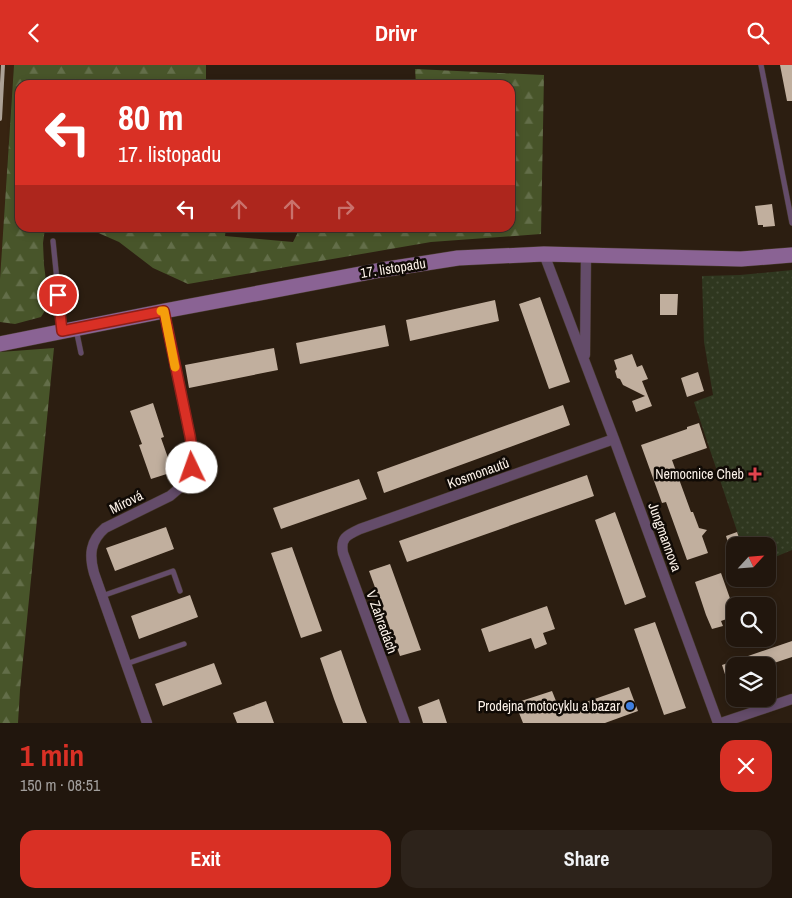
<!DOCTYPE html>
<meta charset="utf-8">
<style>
body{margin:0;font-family:"Archivo Narrow",sans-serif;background:#2d231b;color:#f1f3f6;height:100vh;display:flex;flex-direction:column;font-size:19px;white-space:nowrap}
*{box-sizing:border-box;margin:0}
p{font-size:16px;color:#a29f9d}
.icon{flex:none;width:28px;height:28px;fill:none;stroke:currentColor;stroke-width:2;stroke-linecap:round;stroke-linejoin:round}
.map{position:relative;height:658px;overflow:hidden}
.sheet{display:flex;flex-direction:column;background:#21160d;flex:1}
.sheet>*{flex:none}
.top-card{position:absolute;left:15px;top:15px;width:500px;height:152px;border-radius:15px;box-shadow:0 2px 8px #0003,0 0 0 1px #3e352e;background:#d93025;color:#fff;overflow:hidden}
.needle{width:32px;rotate:64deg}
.fabs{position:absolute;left:726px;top:472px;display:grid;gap:10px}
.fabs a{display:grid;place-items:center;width:50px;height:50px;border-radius:10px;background:#21160d;box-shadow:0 2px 8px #0003,0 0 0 1px #3e352e;font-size:25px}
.pin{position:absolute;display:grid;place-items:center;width:42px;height:42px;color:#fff;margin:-21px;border:2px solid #fff;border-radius:50%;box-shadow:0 1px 5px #0007}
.me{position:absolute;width:55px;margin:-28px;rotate:357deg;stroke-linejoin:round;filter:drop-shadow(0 0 4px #0008)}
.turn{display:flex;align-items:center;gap:18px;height:105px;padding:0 20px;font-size:22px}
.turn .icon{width:65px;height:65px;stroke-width:2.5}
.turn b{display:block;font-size:35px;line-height:42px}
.lanes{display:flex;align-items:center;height:48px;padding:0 20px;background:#0003;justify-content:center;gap:25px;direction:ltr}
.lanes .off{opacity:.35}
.round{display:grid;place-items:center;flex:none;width:52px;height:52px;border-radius:15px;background:#2d231b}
.head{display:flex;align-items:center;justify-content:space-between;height:85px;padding:0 20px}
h1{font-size:30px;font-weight:700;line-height:38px;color:#d93025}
.cta{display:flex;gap:10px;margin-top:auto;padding:10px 20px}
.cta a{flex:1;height:58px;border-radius:15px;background:#d93025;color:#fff;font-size:20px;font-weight:700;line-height:58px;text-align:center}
.cta a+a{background:#2d231b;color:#f1f3f6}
header{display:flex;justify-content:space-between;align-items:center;height:65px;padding:0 20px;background:#d93025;color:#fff;font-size:22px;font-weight:700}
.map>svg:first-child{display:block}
</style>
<header><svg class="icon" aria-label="back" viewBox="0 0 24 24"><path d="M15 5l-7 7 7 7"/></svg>Drivr<svg class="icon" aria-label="search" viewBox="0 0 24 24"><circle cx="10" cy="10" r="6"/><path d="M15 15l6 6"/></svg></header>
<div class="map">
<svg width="792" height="658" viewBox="0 0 792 658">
<defs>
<pattern id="grass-dots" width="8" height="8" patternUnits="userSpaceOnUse" patternTransform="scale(1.25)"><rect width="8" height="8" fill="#2f371f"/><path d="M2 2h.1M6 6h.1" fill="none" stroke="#444b35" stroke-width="1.8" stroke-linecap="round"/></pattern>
<pattern id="forest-firs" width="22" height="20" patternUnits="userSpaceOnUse" patternTransform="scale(1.25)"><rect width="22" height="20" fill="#48552a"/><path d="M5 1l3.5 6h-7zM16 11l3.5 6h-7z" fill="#636e49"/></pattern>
</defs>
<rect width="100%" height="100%" fill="#2c1e11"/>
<path fill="#372411" d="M0,0h14l-14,214z"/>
<path fill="url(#grass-dots)" d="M792,205v280l-24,10v-14h-26l-48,-144 19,-7 -9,-53 -2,-66 38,-1z"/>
<path fill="url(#forest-firs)" d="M14,0h192v20h-186v142l25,1 -2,15 1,22 3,23 1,18 -7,11 -26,7 -15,-2v-43z
M415,4l129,6 -3,159 -110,8 -243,42 -35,-16 -34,-26 -32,-14h139l-1,8 68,6 7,-14 210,-1v-142h-94z
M54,283l-34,342 -2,33h-18v-371z"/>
<path fill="#c1af9e" d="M780,0h12v36h-5z
M772,139l3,22 -12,1v-2h-5l-3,-19z
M660,229h18l-1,21h-17z
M540,232l30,85 -21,7 -30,-85z
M495,235l4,21 -89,20 -4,-21z
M385,260l4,21 -89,18 -4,-21z
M274,283l4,22 -89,18 -4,-23z
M632,289l5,13 5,-2 6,14 -6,2 10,25 -16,6 -4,-11 13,-5 -22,-11 -3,-6 -3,-1 -2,-7 2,-2 -3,-9z
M698,307l6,19 -17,6 -6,-19z
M153,338l11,34 -3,1 12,34 -22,7 -12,-34 3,-1 -12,-33z
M563,340l7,20 -186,68 -7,-21z
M699,358l8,25 -35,12 19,52h2l6,16 8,2 -5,6 6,17 -21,7 -21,-58 -4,1 -21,-58 46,-16v-2z
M587,410l7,21 -187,66 -8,-21z
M359,414l8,20 -86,30 -8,-21z
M615,447l31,85 -21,8 -30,-85z
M166,462l8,22 -59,22 -9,-23z
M737,467l5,14h-13l-3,-10z
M292,482l30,84 -21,7 -30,-85z
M390,499l31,86 -21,6 -31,-85z
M721,508l11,31 3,12 -14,5 2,5 -11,3 -6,-14 -11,-33z
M190,530l8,22 -59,22 -8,-23z
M547,541l8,23 -12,4 4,11 -12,5 -4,-11 -42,14 -8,-23z
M655,557l31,86 -22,7 -30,-86z
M792,576v16l-21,7 1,2h-37v32l-2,1 -11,-34z
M341,585l21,60 5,13h-24l-9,-24 -14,-41z
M214,598l8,21 -59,22 -8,-22z
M629,622l9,24 -33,12h-82l-8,-20 37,-12 8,20z
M439,634l8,24h-24l-5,-16z
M266,636l8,22h-37l-4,-10z"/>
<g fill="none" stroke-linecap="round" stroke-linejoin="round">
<g stroke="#493c2f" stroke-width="6">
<path id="lane" d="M761,0l31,158
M53,176l9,89
M76,264l5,24
M102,531l71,-25 7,20
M126,599l58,-20"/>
</g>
<g stroke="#493c2f" stroke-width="11">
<path id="street" d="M544,189l70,185 104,284
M585,290l1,-101
M147,658l-53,-150c-5,-18 -4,-32 11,-45l65,-32 13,-11 5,-7 4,-10 1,-12 -3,-20 -26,-125
M405,658l-62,-170c-3,-15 4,-18 17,-24l254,-90
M721,658l71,-24"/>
</g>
<g stroke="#493c2f" stroke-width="16">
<path id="secondary" d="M0,279l164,-33 217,-41 77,-12 86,-4 197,5 51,-4"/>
</g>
<use href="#lane" stroke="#644c6a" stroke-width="5"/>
<use href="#street" stroke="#644c6a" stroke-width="10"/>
<use href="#secondary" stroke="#8a6394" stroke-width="15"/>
<path stroke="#aca196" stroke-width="4" d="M0,54l3,-54"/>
</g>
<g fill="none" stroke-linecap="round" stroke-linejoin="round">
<g stroke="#8d1f18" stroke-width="12">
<path id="route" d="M58,230l4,36 102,-20 26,125 3,19 -1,13"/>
</g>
<use href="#route" stroke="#d93025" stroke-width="9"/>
<path stroke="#f59e0b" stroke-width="9" d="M161,246h3l11,56"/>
</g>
<path fill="#e0444e" stroke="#100a05" stroke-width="2" d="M752.5 401.5h5v5h5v5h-5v5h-5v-5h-5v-5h5z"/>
<circle fill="#3f7fe0" stroke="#100a05" stroke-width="2" cx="630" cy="641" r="5"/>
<g text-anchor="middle" stroke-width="5" stroke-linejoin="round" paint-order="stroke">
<g font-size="14" fill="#fbf1e8" stroke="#100a05">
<text transform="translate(393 203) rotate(-9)" y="5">17. listopadu</text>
<text transform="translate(478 408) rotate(-20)" y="5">Kosmonautů</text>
<text transform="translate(126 437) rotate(-26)" y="5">Mírová</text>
<text transform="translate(665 472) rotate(70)" y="5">Jungmannova</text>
<text transform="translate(382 557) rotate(70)" y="5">V Zahradách</text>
</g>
<g font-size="14" fill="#fbf1e8" stroke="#100a05" text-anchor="end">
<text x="744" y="414">Nemocnice Cheb</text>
<text x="620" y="646">Prodejna motocyklu a bazar</text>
</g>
</g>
</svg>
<div class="fabs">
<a><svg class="needle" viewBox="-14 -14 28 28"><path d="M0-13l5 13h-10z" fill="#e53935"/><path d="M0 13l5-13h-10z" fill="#a29f9d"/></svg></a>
<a><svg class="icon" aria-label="search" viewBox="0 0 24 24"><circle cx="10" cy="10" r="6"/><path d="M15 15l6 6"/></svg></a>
<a><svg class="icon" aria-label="layers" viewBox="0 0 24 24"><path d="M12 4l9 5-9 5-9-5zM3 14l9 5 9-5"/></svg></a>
</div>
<div class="pin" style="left:58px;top:230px;background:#d93025"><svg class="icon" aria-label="arrive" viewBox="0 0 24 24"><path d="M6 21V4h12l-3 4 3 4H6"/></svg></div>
<svg class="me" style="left:192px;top:403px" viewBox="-20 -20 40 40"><circle r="19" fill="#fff"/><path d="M0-13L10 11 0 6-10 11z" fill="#d93025"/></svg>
<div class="top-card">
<div class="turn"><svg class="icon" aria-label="left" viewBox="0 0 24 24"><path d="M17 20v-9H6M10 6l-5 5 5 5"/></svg><div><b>80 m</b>17. listopadu</div></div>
<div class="lanes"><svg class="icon" aria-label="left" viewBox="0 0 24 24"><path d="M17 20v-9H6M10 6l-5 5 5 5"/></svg><svg class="icon off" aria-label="ahead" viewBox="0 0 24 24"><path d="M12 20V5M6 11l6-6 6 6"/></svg><svg class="icon off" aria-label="ahead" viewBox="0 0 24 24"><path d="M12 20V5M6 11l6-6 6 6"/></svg><svg class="icon off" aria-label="right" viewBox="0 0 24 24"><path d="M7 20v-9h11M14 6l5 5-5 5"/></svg></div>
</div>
</div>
<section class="sheet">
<div class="head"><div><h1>1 min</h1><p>150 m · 08:51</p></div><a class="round" style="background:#d93025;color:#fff"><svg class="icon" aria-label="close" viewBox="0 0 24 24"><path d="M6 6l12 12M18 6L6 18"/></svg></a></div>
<div class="cta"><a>Exit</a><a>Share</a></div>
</section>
